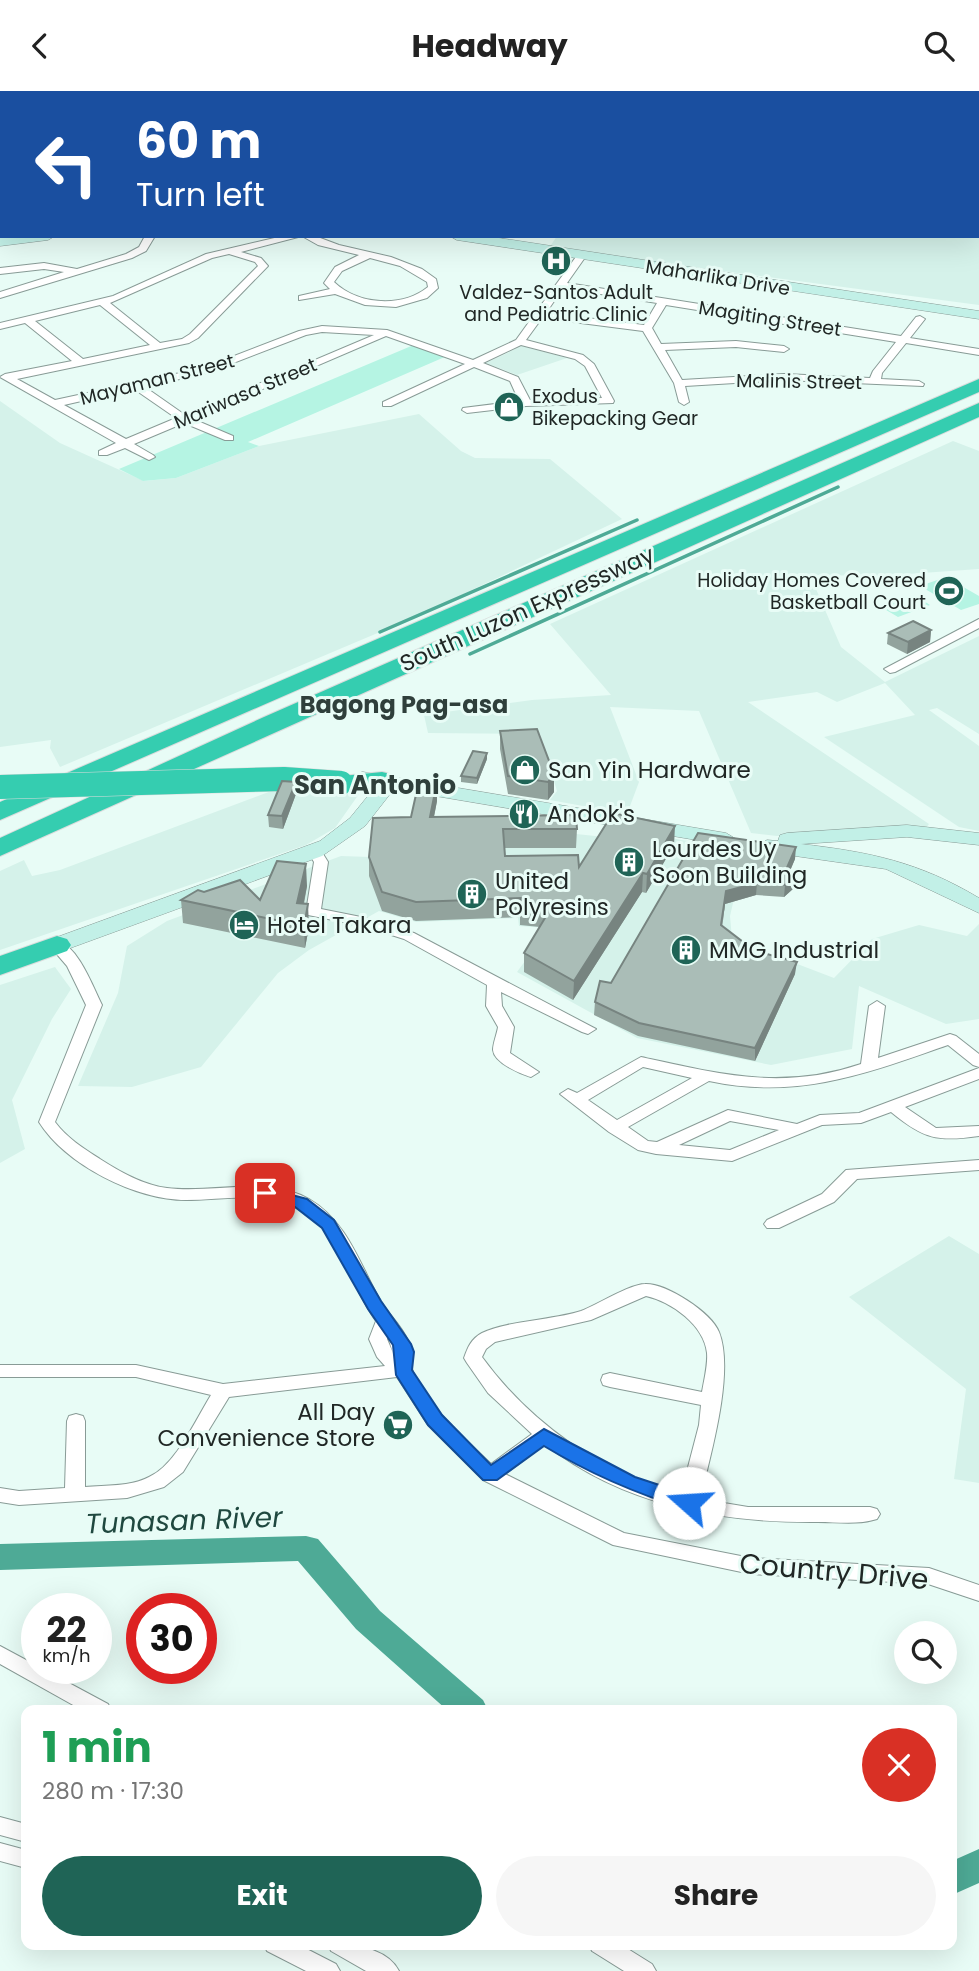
<!DOCTYPE html>
<meta charset="utf-8">
<style>
body{margin:0;font-family:Poppins,sans-serif;background:#f6f6f6;color:#222;height:100vh;display:flex;flex-direction:column;font-size:26px;white-space:nowrap}
*{box-sizing:border-box;margin:0}
p{font-size:23px;color:#767676}
.icon{flex:none;width:38px;height:38px;fill:none;stroke:currentColor;stroke-width:2;stroke-linecap:round;stroke-linejoin:round}
.map{position:relative;flex:1;overflow:hidden}
.sheet{position:absolute;left:21px;top:1614px;width:936px;height:245px;display:flex;flex-direction:column;background:#fff;border-radius:14px;box-shadow:0 7px 28px #0002}
.sheet>*{flex:none}
.banner{position:absolute;left:0px;top:0px;width:980px;height:147px;box-shadow:0 7px 28px #0002;background:#1a4fa0;color:#fff;overflow:hidden}
.fabs{position:absolute;left:894px;top:1530px;display:grid;gap:14px}
.fabs a{display:grid;place-items:center;width:63px;height:63px;border-radius:50%;background:#fff;box-shadow:0 7px 28px #0002;font-size:35px}
.speed{position:absolute;left:21px;top:1502px;display:flex;gap:14px;font-size:35px;font-weight:700;text-align:center}
.speed>*{display:grid;place-content:center;width:91px;height:91px;border-radius:50%;background:#fff;box-shadow:0 7px 28px #0002;line-height:1}
.speed small{font-size:18px;font-weight:400}
.speed .limit{border:10px solid #d22;background:#fff;color:#111}
.pin{position:absolute;display:grid;place-items:center;width:60px;height:60px;color:#fff;margin:-30px;border-radius:14px;box-shadow:0 4px 10px #0006}
.me{position:absolute;width:77px;margin:-38px;rotate:289deg;stroke-linejoin:round;filter:drop-shadow(0 0 5px #0008)}
.turn{display:flex;align-items:center;gap:24px;height:147px;padding:0 21px;font-size:32px}
.turn .icon{width:91px;height:91px;stroke-width:2.5}
.turn b{display:block;font-size:49px;line-height:60px}
.round{display:grid;place-items:center;flex:none;width:74px;height:74px;border-radius:37px;background:#f6f6f6}
.summary{display:flex;align-items:center;justify-content:space-between;height:119px;padding:0 21px}
h1{font-size:42px;font-weight:700;line-height:52px;color:#1e9e55}
.action{display:flex;gap:14px;margin-top:auto;padding:14px 21px}
.action a{flex:1;height:80px;border-radius:42px;background:#1f6456;color:#fff;font-size:28px;font-weight:700;line-height:80px;text-align:center}
.action a+a{background:#f6f6f6;color:#222}
header{display:flex;justify-content:space-between;align-items:center;height:91px;padding:0 21px;background:#fff;font-size:32px;font-weight:700}
.map>svg:first-child{display:block}
</style>
<header><svg class="icon" aria-label="back" viewBox="0 0 24 24"><path d="M15 5l-7 7 7 7"/></svg>Headway<svg class="icon" aria-label="search" viewBox="0 0 24 24"><circle cx="10" cy="10" r="6"/><path d="M15 15l6 6"/></svg></header>
<div class="map">
<svg width="979" height="1880" viewBox="0 0 979 1880">
<rect width="100%" height="100%" fill="#e8fcf6"/>
<path fill="#d5f2ea" d="M979,78v136l-430,-57 8,-12h421z
M522,255l45,12 -50,17 -31,-12z
M0,310l60,42 84,38 32,-3 83,-32 160,-32 42,37 14,7 75,1 72,60 -216,102 -346,146 -10,-19 1,-8 -51,7z
M953,350l26,10v118l-100,7 -69,-1 31,72 44,35 94,-46v98l-42,-26 -8,2 50,36v85l-20,-4 -135,-90 91,-22 -30,-32 -48,19 -20,-10 -69,10 181,122 -3,4 -26,-1 -123,9 -26,-3 -52,-122 -89,-4 29,75 -12,32 -77,-14 7,-9 -17,-57 -112,-1 -4,-18 108,-15 79,-5 -61,-71z
M282,696l77,7 -24,34 -29,17 -306,105v-79l24,-11 8,16 28,-6z
M613,733l68,16 65,7 -16,69 2,23 102,39 38,-39 47,-14 48,11 12,-12v95l-33,5 -87,-38 -7,63 -81,16 -134,-27 -120,-66 32,-44 -30,-2 -1,-8 -102,4 -37,-11 -70,39 -31,23 -77,94 -69,20 -54,-1 40,-93 9,-47 40,-25 174,-65 29,1 206,-23 29,3z
M55,876l16,22 -19,30 -40,81 13,49 -25,14v-178z
M949,1145l30,18v229l-25,-4 12,-90 -117,-92z"/>
<path fill="#b5f4e3" d="M416,253l31,12 -199,86 11,4 -83,32 -33,3 -24,-12z
M946,486l33,19v8l-18,6 -41,-24z
M915,504l15,10 -32,12 -17,-10z"/>
<g fill="none" stroke-linecap="round" stroke-linejoin="round">
<path stroke="#4eaa96" stroke-width="3.5" d="M380,541l257,-112
M470,563l368,-167"/>
<path fill="#4eaa96" fill-rule="evenodd" d="M0,30h2v8h-2z
M978,65h1v10h-1z
M306,1445l12,3 62,72 103,89 5,10h-41l-91,-81 -58,-68 -298,9v-26z
M979,1758v34l-27,12v-34z"/>
<g stroke="#889b96" stroke-width="2">
<path id="street" d="M160,0h10l-11,2z
M493,0h16l-18,2z
M752,0h11l-12,2z
M886,0h11l2,2h-12z
M971,0h8v5l-1,-3z
M0,9h2v6h-2z
M0,92h2v6h-2z
M0,119h2v6h-2z
M145,145h10l-9,15 -14,7 -132,40v-6l64,-20 -20,-3 -44,5v-6l44,-5 33,6 49,-15 13,-7z
M283,145h32l24,9 52,12 31,12 14,10 2,9 -11,10 -31,9 -31,-2 -30,-11 -36,6v-4l31,-7 -6,-6 11,-16 24,-12 -41,-10 -16,-9 -61,16 20,6 7,8 -70,72 -9,5 -172,36 38,21 148,-32 96,-37 23,-5 65,4 86,30 43,-20 62,-86 3,-1 5,3 -19,27 334,53 15,-19 4,-1 5,3 -15,19 69,11v6l-73,-12 -24,30 -1,6 38,2 5,3 -1,2 -139,-6 -99,6 4,16 -5,3 -5,-3 -5,-19 -31,-52 -101,-13 -16,22 57,15 11,9 20,37 -1,2 -87,3 -59,7 -5,-3 1,-2 56,-7 -9,-20 -36,-14 -83,39h-8v-4l82,-38 -79,-28 -193,83 40,17v4h-8l-41,-17 -50,21 19,11 2,2 -6,3 -24,-12 -18,7h-8v-4l17,-8 -116,-66 5,-3 67,-13 -47,-38 -25,6v-6l113,-27 93,-42zM229,163l26,8 3,4 -68,68 -8,5 -22,4 -50,-40 102,-45zM370,167l30,8 27,16 1,5c-26,21 -70,18 -94,-5l8,-11zM563,197l94,15 -13,22 -98,-12zM100,214l50,40 -67,14 -48,-38zM666,214l230,37 -23,29 -3,7 -86,-4 -102,6 -17,-30 71,-3 48,5 5,-3 -5,-3 -48,-5 -75,3 -9,-16zM322,241l52,3 -189,80 -40,-28 65,-15 96,-37zM521,254l54,14 10,7 17,32 -72,2 -12,-23 -35,-14zM134,298l42,29 -50,21 -62,-34z
M979,528v9l-84,44 -5,1 -6,-4z
M315,757l5,1 8,13 -7,47 50,10 43,14 182,96 -8,5 -6,-2 -81,-40 1,14 12,21 -4,26 29,19 -8,5c-10,-3 -37,-14 -38,-27 0,-7 4,-16 5,-23l-12,-21 1,-21 -83,-46 -41,-13 -55,-11 -2,-3 8,-50 -6,-10z
M57,849c21,6 36,47 45,65l-47,117c12,16 28,26 45,37 20,13 43,26 67,29 47,6 99,-13 142,11 39,23 51,66 72,103 8,13 21,24 27,39 5,10 1,22 5,31 15,35 51,66 78,92l41,-30 -44,-41 -21,-30 -3,-5c4,-11 7,-19 18,-25 24,-12 71,-13 99,-22 16,-6 49,-27 64,-27 21,-1 66,28 74,48 16,40 -9,125 -19,167l48,8h122l7,2 3,5 -3,5c-18,6 -40,3 -59,3 -97,1 -194,-16 -273,-78l-40,30 119,59 127,25 178,10 50,17v16l-51,-17 -177,-10 -138,-29 -130,-65 -55,-55 -31,-48 -168,20 -46,75 -19,15 -37,11 -108,7 -19,-3v-14l19,3 46,-3 2,-67 2,-5 7,-2 7,2 2,5v66c21,-2 45,0 64,-10 27,-12 47,-58 62,-82l-75,-18h-136v-12h136l87,19 162,-18 -8,-9 -8,-18 7,-18c-25,-34 -34,-83 -70,-108 -36,-24 -80,-13 -120,-13 -50,0 -120,-35 -147,-78l47,-117 -19,-39 -18,-21zM646,1205c26,6 58,29 61,57 1,12 -3,27 -5,39l-92,-19 -7,2 -2,5 2,5 7,2 91,18 -2,20 -18,69c-79,-20 -151,-71 -199,-137l4,-8 9,-7 96,-22zM388,1246l5,16 -6,-14z
M877,910l8,5 -7,52 72,-24 6,2 23,18v13l-6,-2 -25,-20c-83,29 -150,55 -239,36l-81,46 20,14 9,1 71,-32 69,14 23,-9 39,-2 120,-45v11l-74,28 31,21 43,-2v10c-42,6 -55,3 -88,-24l-30,11 -39,2 -90,36 -76,-7 -18,-4 -29,-18 -49,-38 8,-5 9,4 64,-36c78,17 141,34 220,7l8,-58zM643,976l49,11 -75,42 -29,-20zM730,1030l49,9 -49,20 -51,-5z
M979,1069v10l-122,9 -23,23 -55,26h-12l-3,-4 3,-4 55,-26 24,-24z
M0,1555l108,58 3,6h-29l-82,-46z
M0,1726l26,7v18l-26,-7z
M0,1752l26,7v18l-26,-7z
M264,1853h33l39,20 4,7h-34l-39,-20z
M328,1853c23,0 59,3 71,27h-33l-35,-20z
M589,1853h31l32,20 4,7h-32l-32,-20z"/>
</g>
<g stroke="#889b96" stroke-width="1">
<path id="secondary" d="M775,0h19l1,2h-19z
M978,29h1v8h-1z
M55,145l-7,4 -48,6v-8z
M450,145h36l493,75v8l-522,-79z
M363,681l363,61 10,6 -10,6 -332,-56 -29,37 -43,30 -257,94h-16l-3,-5 3,-5 271,-99 30,-23 26,-32 -20,-4 -3,-4 3,-4z
M907,734l72,8v12l-72,-8 -106,7c69,8 118,18 178,54v15l-93,-44 -119,-17 -10,-6 10,-6 11,1 2,-6 7,-2z"/>
</g>
<g stroke="#dbdcdc" stroke-width="2">
<path id="highway" d="M979,288v13l-979,428v-18z
M979,312v14l-979,439v-18l264,-121z
M382,681l9,2 4,6 -4,6 -50,5 -9,-2 -4,-6 4,-6z
M57,845l10,3 4,6 -4,6 -67,24v-19z"/>
</g>
<use href="#street" fill="#fff" fill-rule="evenodd"/>
<use href="#secondary" fill="#c2f0e7" fill-rule="evenodd"/>
<use href="#highway" fill="#35cdb0" fill-rule="evenodd"/>
<g stroke="#dbdcdc" stroke-width="25" stroke-linecap="butt">
<path id="highway-bridge" d="M0,696l284,-8 57,4"/>
</g>
<use href="#highway-bridge" stroke="#35cdb0" stroke-width="24"/>
</g>
<path fill="#92a39d" d="M931,539l-1,12 -23,12 -20,-10 1,-11z
M537,638l17,63 -6,8 -40,-6 -8,-45v-18z
M487,668l-10,25 -16,-2v-6z
M437,691v19l-3,16 143,12 -1,19h-72l1,8 74,11 95,-22 -28,48 -4,-1 -69,108 -49,-28v-19l16,-26 -20,-2v-8l-104,4 -34,-10 -13,-35v-19l42,-40z
M296,703l-13,35 -14,-2 -1,-12z
M698,742l97,26 -6,14 5,15 -10,9 -28,-2 -31,9 -3,22 33,25 40,23 -40,87 -117,-25 -44,-21 1,-13 16,-19z
M307,795l-3,18 5,23 -4,21 -122,-25 -2,-23 23,-8 56,8z"/>
<path fill="#778480" d="M931,539l-1,12 -23,12 1,-12z
M487,662v6l-10,25v-6z
M554,683v18l-6,8v-18z
M296,691v12l-13,35 -1,-13z
M437,691v19l-7,35v-19z
M675,735l-1,19 -28,48 1,-19z
M796,756l-1,12 -11,26 1,-13z
M306,773l1,22 -8,40 -2,-23z
M643,782l-1,19 -69,108 1,-19z
M795,784l-1,13 -10,9 1,-12z
M757,792l-1,12 -31,9 -4,33 5,-46z
M308,813l1,23 -4,21 -1,-22z
M797,871l-2,12 -40,87v-13z"/>
<path fill="#aabdb7" stroke="#778480" stroke-width="2" d="M913,530l18,9 -23,12 -20,-9z
M537,638l17,45 -6,8 -40,-6 -8,-45z
M473,660l14,2 -10,25 -16,-2z
M282,690l14,1 -14,34 -14,-1z
M419,690l18,1 -7,35 146,-2 1,14h-74l2,27 73,-1 1,12 34,-54 62,13 -28,48 -4,-1 -69,108 -50,-28 27,-45 -31,-2 1,-8 -105,4 -34,-10 -13,-35 4,-39 38,-1z
M698,742l98,14 -11,25 10,3 -10,10 -28,-2 -31,8 -5,34 34,26 42,11 -42,86 -116,-25 -44,-21 5,-21 11,2z
M277,770l29,3 -9,39 11,1 -4,22 -123,-26 17,-10 6,2 36,-12 20,20z"/>
<path fill="#1a73e8" stroke="#114b97" stroke-width="2" d="M265,1097l42,11 27,21 47,81 30,43 3,8 -2,18 30,45 49,50 53,-36 91,48 61,20 2,6 -2,5 -7,2c-52,-16 -99,-36 -145,-64l-47,34h-14l-55,-55 -32,-50 -3,-30 -25,-36 -46,-81 -27,-21 -36,-10 -3,-4z"/>
<defs>
<g id="hospital-disc" transform="scale(1.575)"><circle r="9.5" fill="#1f6456" stroke="#e8fcf6"/><path d="M-5-5h3v3.5h4V-5h3V5h-3V1.5h-4V5h-3Z" fill="#fff"/></g>
<g id="shop-disc" transform="scale(1.575)"><circle r="9.5" fill="#1f6456" stroke="#e8fcf6"/><path d="M-5-2.5h2.3a2.7 3.5 0 0 1 5.4 0H5L5.5 6h-11ZM-1.5-2.5h3a1.5 2.3 0 0 0-3 0Z" fill="#fff"/></g>
<g id="stadium-disc" transform="scale(1.575)"><circle r="9.5" fill="#1f6456" stroke="#e8fcf6"/><path d="M0-5a6.5 5 0 1 0 0 10a6.5 5 0 1 0 0-10ZM-3.5-1.8h7v3.6h-7Z" fill="#fff"/></g>
<g id="restaurant-disc" transform="scale(1.575)"><circle r="9.5" fill="#1f6456" stroke="#e8fcf6"/><path d="M-5-6h1v4h1v-4h1v4h1v-4h1v5L-1.5 .5V6h-2V.5L-5-1ZM5-6V6H3V1.5H1.5Q1.5-4 5-6Z" fill="#fff"/></g>
<g id="building-disc" transform="scale(1.575)"><circle r="9.5" fill="#1f6456" stroke="#e8fcf6"/><path d="M-4-6H4V6H1V3H-1V6H-4ZM-2.5-4.3h1.7v1.8h-1.7ZM.8-4.3h1.7v1.8H.8ZM-2.5-1h1.7V.8h-1.7ZM.8-1h1.7V.8H.8Z" fill="#fff"/></g>
<g id="hotel-disc" transform="scale(1.575)"><circle r="9.5" fill="#1f6456" stroke="#e8fcf6"/><path d="M-6-4.5h1.5V1H6V5H4.5V3h-9V5H-6ZM-4 0a1.8 1.8 0 1 1 3.6 0ZM.5 0V-2.5h3Q6-2.5 6 0Z" fill="#fff"/></g>
<g id="supermarket-disc" transform="scale(1.575)"><circle r="9.5" fill="#1f6456" stroke="#e8fcf6"/><path d="M-6-5.5h2.5l.6 2H6L4.5 2H-2.5L-4.4-4H-6ZM-1.5 3.2a1.3 1.3 0 1 0 .1 0ZM3 3.2a1.3 1.3 0 1 0 .1 0Z" fill="#fff"/></g>
</defs>
<g fill-rule="evenodd">
<use href="#hospital-disc" x="556" y="170"/>
<use href="#shop-disc" x="509" y="316"/>
<use href="#stadium-disc" x="949" y="500"/>
<use href="#shop-disc" x="525" y="679"/>
<use href="#restaurant-disc" x="524" y="723"/>
<use href="#building-disc" x="629" y="771"/>
<use href="#building-disc" x="472" y="803"/>
<use href="#hotel-disc" x="244" y="834"/>
<use href="#building-disc" x="686" y="859"/>
<use href="#supermarket-disc" x="398" y="1334"/>
</g>
<g text-anchor="middle" stroke-width="6" stroke-linejoin="round" paint-order="stroke">
<g font-size="19" fill="#202725" stroke="#e8fcf6">
<text transform="translate(718 186) rotate(9)" y="7">Maharlika Drive</text>
<text transform="translate(770 227) rotate(9)" y="7">Magiting Street</text>
<text transform="translate(157 288) rotate(-14)" y="7">Mayaman Street</text>
<text transform="translate(799 290) rotate(1)" y="7">Malinis Street</text>
<text transform="translate(245 302) rotate(-23)" y="7">Mariwasa Street</text>
</g>
<g font-size="19" fill="#202725" stroke="#e8fcf6">
<text x="556" y="208">Valdez-Santos Adult<tspan x="556" dy="22">and Pediatric Clinic</tspan></text>
<text x="532" y="312" text-anchor="start">Exodus<tspan x="532" dy="22">Bikepacking Gear</tspan></text>
<text x="926" y="496" text-anchor="end">Holiday Homes Covered<tspan x="926" dy="22">Basketball Court</tspan></text>
</g>
<g font-size="23" fill="#202725" stroke="#e8fcf6">
<text transform="translate(527 518) rotate(-24)" y="8">South Luzon Expressway</text>
</g>
<g font-size="23" fill="#202725" stroke="#e8fcf6" text-anchor="start">
<text x="548" y="687">San Yin Hardware</text>
<text x="547" y="731">Andok's</text>
<text x="652" y="766">Lourdes Uy<tspan x="652" dy="26">Soon Building</tspan></text>
<text x="495" y="798">United<tspan x="495" dy="26">Polyresins</tspan></text>
<text x="267" y="842">Hotel Takara</text>
<text x="709" y="867">MMG Industrial</text>
<text x="375" y="1329" text-anchor="end">All Day<tspan x="375" dy="26">Convenience Store</tspan></text>
</g>
<g font-size="24" font-weight="bold" fill="#2f3f3b" stroke="#e8fcf6">
<text x="404" y="622">Bagong Pag-asa</text>
</g>
<g font-size="26" font-weight="bold" fill="#2f3f3b" stroke="#e8fcf6">
<text x="375" y="703">San Antonio</text>
</g>
<g font-size="28" font-style="italic" fill="#1f483f" stroke="#e8fcf6">
<text transform="translate(184 1429) rotate(-2)" y="10">Tunasan River</text>
</g>
<g font-size="28" fill="#202725" stroke="#e8fcf6">
<text transform="translate(834 1480) rotate(5)" y="10">Country Drive</text>
</g>
</g>
</svg>
<div class="fabs">
<a><svg class="icon" aria-label="search" viewBox="0 0 24 24"><circle cx="10" cy="10" r="6"/><path d="M15 15l6 6"/></svg></a>
</div>
<div class="speed"><div>22<small>km/h</small></div><div class="limit">30</div></div>
<div class="pin" style="left:265px;top:1102px;background:#d93025"><svg class="icon" aria-label="arrive" viewBox="0 0 24 24"><path d="M6 21V4h12l-3 4 3 4H6"/></svg></div>
<svg class="me" style="left:689px;top:1412px" viewBox="-20 -20 40 40"><circle r="19" fill="#fff"/><path d="M0-13L10 11 0 6-10 11z" fill="#1a73e8"/></svg>
<div class="banner">
<div class="turn"><svg class="icon" aria-label="left" viewBox="0 0 24 24"><path d="M17 20v-9H6M10 6l-5 5 5 5"/></svg><div><b>60 m</b>Turn left</div></div>
</div>
<section class="sheet">
<div class="summary"><div><h1>1 min</h1><p>280 m · 17:30</p></div><a class="round" style="background:#d93025;color:#fff"><svg class="icon" aria-label="close" viewBox="0 0 24 24"><path d="M6 6l12 12M18 6L6 18"/></svg></a></div>
<div class="action"><a>Exit</a><a>Share</a></div>
</section>
</div>
